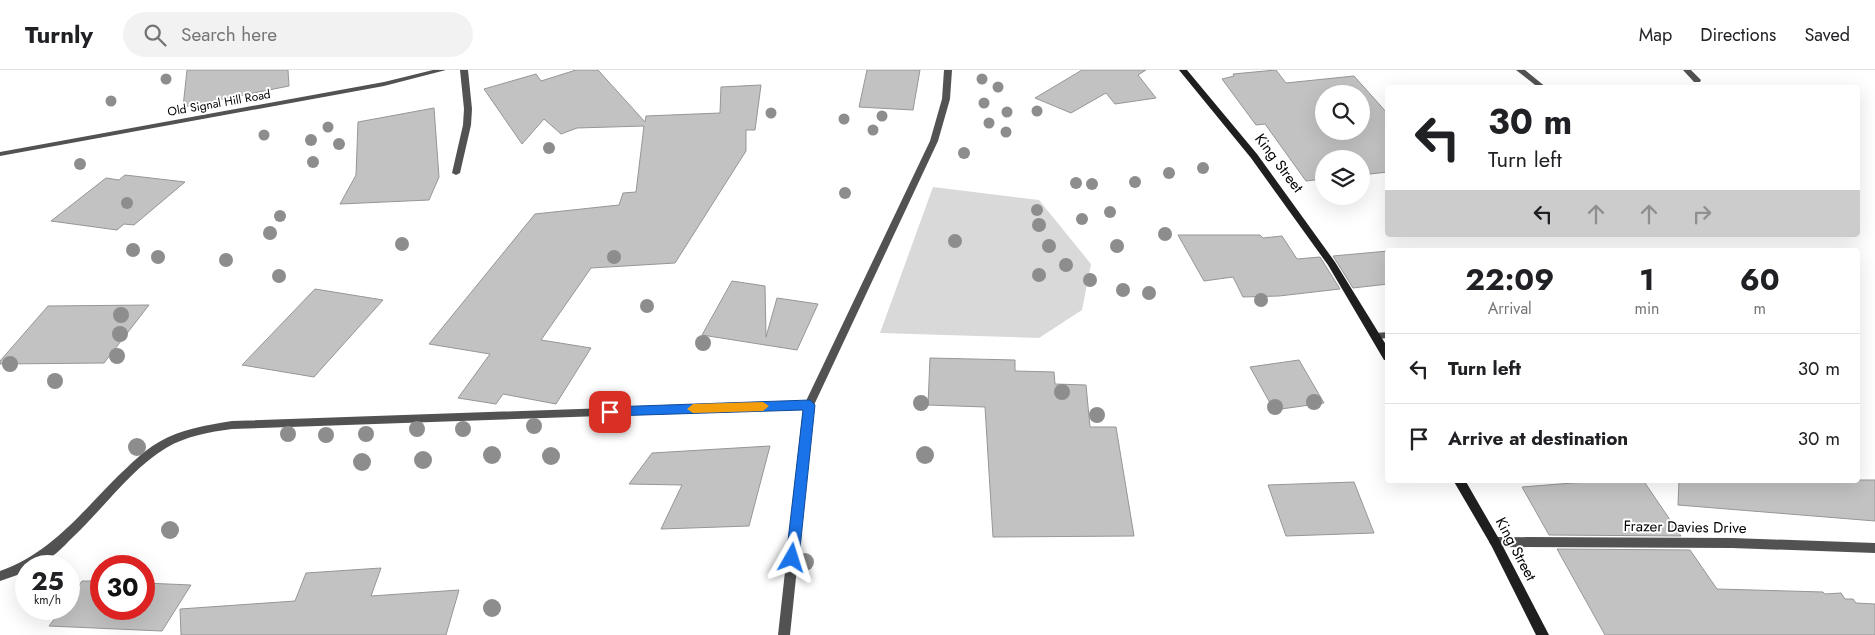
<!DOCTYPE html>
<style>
body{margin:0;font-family:Jost,sans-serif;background:#f2f2f2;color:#202124;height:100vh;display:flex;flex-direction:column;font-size:19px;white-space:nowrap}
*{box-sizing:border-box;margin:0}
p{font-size:16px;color:#757577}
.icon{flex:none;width:28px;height:28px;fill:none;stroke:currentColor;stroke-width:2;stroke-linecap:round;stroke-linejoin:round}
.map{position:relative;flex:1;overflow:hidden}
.details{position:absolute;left:1385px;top:178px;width:475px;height:235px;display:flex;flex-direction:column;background:#fff;border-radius:5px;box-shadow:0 5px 20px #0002}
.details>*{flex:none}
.banner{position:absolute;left:1385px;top:15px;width:475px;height:152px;border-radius:5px;box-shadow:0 5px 20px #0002;background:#fff;color:#202124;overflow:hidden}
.buttons{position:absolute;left:1315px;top:15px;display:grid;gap:10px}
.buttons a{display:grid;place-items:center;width:55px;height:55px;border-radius:50%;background:#fff;box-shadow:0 5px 20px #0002;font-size:25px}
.speed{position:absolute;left:15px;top:485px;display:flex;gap:10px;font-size:25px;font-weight:700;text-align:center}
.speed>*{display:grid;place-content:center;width:65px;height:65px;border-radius:50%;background:#fff;box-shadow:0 5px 20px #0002;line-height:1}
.speed small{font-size:12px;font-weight:400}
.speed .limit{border:8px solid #d22;background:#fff;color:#111}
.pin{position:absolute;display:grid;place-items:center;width:42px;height:42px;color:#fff;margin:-21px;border-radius:10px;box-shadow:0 2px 8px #0006}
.me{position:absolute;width:55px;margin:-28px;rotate:6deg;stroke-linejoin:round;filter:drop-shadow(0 0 4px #0008)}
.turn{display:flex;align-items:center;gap:18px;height:105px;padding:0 20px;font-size:22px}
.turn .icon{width:65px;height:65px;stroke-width:2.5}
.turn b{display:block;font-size:35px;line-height:42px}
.lanes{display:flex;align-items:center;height:48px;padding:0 20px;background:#0003;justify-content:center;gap:25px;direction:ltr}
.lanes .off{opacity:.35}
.eta{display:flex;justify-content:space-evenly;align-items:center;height:85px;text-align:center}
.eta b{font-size:30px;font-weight:700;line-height:35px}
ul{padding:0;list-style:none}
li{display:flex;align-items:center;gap:15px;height:70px;padding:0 20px;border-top:1px solid #e0e0e0}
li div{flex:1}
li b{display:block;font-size:19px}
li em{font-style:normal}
header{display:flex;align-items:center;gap:30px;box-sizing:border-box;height:70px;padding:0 25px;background:#fff;border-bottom:1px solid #e0e0e0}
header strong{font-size:24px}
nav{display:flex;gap:28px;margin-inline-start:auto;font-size:18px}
.search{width:350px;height:45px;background:#f2f2f2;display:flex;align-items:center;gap:12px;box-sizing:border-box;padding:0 18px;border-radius:28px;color:#757577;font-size:19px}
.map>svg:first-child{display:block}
</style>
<header>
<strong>Turnly</strong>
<div class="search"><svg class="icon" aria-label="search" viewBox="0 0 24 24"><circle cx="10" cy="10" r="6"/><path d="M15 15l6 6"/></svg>Search here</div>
<nav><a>Map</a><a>Directions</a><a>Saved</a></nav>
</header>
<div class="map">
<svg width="1875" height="565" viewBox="0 0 1875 565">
<rect width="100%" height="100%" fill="#fff"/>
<path fill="#d9d9d9" d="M933,117l106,13 52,64 -9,46 -43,28 -159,-5z"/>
<path fill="#c2c2c2" stroke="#969696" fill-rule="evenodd" d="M187,0h101l1,16 -106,21z
M576,0h22l47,52 1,-6 74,-3 1,-26 40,-2 -6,45h-9v21l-71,112 -84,5 -50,72 50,8 -35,56 -53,-10 -7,10 -38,-6 32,-44 -61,-10 106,-130 84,-9 4,-12 13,-1 8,-66 -67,2 -16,6 -17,-15 -22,25 -38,-55 52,-15 5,7z
M867,0h53l-7,40 -54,-3z
M1082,0h64l-8,5 18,23 -41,6 -9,-11 -35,20 -36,-15z
M1276,0l10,13 68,-7 34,38v58l-27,3v-16h-37v20l-18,2 -41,-57 -9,1 -34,-46 12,-3 -1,-2zM1324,24h37v37h-37z
M434,38l5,69 -10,23 -89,4 16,-29 2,-53z
M125,105l60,7 -51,43 -10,-1 -7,6 -66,-9 55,-43 13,2z
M1178,165h82l3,3 19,-2 15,23 23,-2 20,32 -61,7 -36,1 -10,-20 -29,4z
M1388,181v33l-35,4 -20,-32z
M732,211l33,5 1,51 11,-39 41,6 -21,46 -95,-15z
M315,219l68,11 -69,77 -72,-12z
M149,235l-45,58 -104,1v-3l48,-55z
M930,288l85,2v11l39,1 1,12 31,1 4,42h26l18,109 -141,1 -8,-130 -57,-2z
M1299,290l25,43 -50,7 -24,-43z
M770,376l-21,80 -88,3 21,-44 -53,-1 23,-31z
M1611,410h32l38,56 -132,-1 -27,-48z
M1679,410h196v41l-197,-16z
M1354,412l20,51 -88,3 -18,-51z
M1557,479l133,1 27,39 106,3 2,2 16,-1 4,6h8l3,4 19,1v31h-270z
M381,498l-10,28 88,-6 -13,45h-265l-1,-26 115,-8 11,-28z
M82,511h19v28h43v-26l47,2 -29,46 -113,-5 13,-17h7v-9z"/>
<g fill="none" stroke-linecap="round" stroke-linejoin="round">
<path fill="#525252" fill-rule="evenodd" d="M460,0h8l4,39 -1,16 -11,48 -4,2 -4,-2 11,-48 1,-16z
M1516,0h9l22,18h-8z
M1683,0h8l10,10 -1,2h-6z
M1388,262v6l-12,1 -5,-3 5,-3z"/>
<path fill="#525252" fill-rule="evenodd" d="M433,0h13l-62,16 -384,70v-4l384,-70z
M944,0h8l-2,29 -12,42 -124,264 -24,230h-12l25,-226 -571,20c-23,3 -46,7 -66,19 -35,21 -63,61 -93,89 -10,10 -22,23 -36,28 -3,2 -7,1 -11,1v6l-26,9v-10c51,-18 81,-58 118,-95 13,-12 25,-25 41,-34 22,-13 48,-17 73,-21l574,-20 124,-260 12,-42z
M1495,467l237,1 143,5v10l-143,-5 -237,-1 -4,-2 -2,-3 2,-3z"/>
<path fill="#1f1f1f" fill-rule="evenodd" d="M1179,0h8l70,84 78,108 53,86v12h-4l-56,-95 -77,-107z
M1453,410h12l34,59 50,96h-13l-45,-90z"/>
</g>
<g fill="#8d8d8d">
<circle cx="166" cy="9" r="5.5"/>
<circle cx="982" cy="9" r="5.5"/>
<circle cx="998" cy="17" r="5.5"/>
<circle cx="111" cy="31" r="5.5"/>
<circle cx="984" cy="33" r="5.5"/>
<circle cx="1037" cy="41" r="5.5"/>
<circle cx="1007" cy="42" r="5.5"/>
<circle cx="771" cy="43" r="5.5"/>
<circle cx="882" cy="46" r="5.5"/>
<circle cx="844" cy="49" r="5.5"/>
<circle cx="989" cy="53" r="5.5"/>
<circle cx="328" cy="57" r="5.5"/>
<circle cx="873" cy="60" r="5.5"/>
<circle cx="1006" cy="62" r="5.5"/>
<circle cx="264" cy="65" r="5.5"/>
<circle cx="311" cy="70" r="6"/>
<circle cx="339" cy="74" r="6"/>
<circle cx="549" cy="78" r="6"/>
<circle cx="964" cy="83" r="6"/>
<circle cx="313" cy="92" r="6"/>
<circle cx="80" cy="94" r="6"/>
<circle cx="1203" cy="98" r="6"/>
<circle cx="1169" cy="103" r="6"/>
<circle cx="1135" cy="112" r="6"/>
<circle cx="1076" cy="113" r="6"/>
<circle cx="1092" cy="114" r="6"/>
<circle cx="845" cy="123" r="6"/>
<circle cx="127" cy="133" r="6"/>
<circle cx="1037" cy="140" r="6"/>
<circle cx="1110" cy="142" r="6"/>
<circle cx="280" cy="146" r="6"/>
<circle cx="1082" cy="149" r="6"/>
<circle cx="1039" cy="155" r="7"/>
<circle cx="270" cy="163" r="7"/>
<circle cx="1165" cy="164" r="7"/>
<circle cx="955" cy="171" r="7"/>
<circle cx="402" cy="174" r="7"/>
<circle cx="1049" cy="176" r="7"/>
<circle cx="1117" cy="176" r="7"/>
<circle cx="133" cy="180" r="7"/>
<circle cx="158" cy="187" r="7"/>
<circle cx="614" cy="187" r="7"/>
<circle cx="226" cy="190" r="7"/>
<circle cx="1066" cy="195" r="7"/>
<circle cx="1039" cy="205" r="7"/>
<circle cx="279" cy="206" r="7"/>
<circle cx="1090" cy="210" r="7"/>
<circle cx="1123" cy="220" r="7"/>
<circle cx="1149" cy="223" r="7"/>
<circle cx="1261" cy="230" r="7"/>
<circle cx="647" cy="236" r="7"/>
<circle cx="121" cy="245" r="8"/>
<circle cx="120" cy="264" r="8"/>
<circle cx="703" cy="273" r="8"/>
<circle cx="117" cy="286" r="8"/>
<circle cx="10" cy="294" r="8"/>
<circle cx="55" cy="311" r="8"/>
<circle cx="1062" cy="322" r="8"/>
<circle cx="1314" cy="332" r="8"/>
<circle cx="921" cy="333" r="8"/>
<circle cx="1275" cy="337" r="8"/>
<circle cx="1097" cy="345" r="8"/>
<circle cx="534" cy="356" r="8"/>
<circle cx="417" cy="359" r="8"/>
<circle cx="463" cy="359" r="8"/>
<circle cx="288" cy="364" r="8"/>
<circle cx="366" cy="364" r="8"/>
<circle cx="326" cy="365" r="8"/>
<circle cx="137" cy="377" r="9"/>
<circle cx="492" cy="385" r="9"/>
<circle cx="925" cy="385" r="9"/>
<circle cx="551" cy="386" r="9"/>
<circle cx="423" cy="390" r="9"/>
<circle cx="362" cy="392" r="9"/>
<circle cx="170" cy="460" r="9"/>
<circle cx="805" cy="492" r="9"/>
<circle cx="492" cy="538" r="9"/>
</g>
<path fill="#1a73e8" stroke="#114b97" d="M810,330l5,5 -16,153 -2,4 -5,2 -4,-2 -2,-4 17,-148 -193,6 -6,-4 6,-5z"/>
<path fill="#f59e0b" d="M763,332l6,4 -6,5 -70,2 -6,-4 6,-5z"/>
<g text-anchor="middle" stroke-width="4" stroke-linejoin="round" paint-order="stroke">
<g font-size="12" fill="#000" stroke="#fff">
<text transform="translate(219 33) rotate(-10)" y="4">Old Signal Hill Road</text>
</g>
<g font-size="15" fill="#000" stroke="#fff">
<text transform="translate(1279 93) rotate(53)" y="5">King Street</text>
<text transform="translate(1685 457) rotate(1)" y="5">Frazer Davies Drive</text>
<text transform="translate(1516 479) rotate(62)" y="5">King Street</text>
</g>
</g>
</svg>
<div class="buttons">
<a><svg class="icon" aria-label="search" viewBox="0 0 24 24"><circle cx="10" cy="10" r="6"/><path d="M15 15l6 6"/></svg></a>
<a><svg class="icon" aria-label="layers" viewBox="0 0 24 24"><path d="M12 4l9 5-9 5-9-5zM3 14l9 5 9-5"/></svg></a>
</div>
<div class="speed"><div>25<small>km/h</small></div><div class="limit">30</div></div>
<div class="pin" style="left:610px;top:342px;background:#d93025"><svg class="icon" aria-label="arrive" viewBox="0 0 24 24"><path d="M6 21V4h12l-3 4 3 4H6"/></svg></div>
<svg class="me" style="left:792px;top:488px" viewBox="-20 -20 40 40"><path d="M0-17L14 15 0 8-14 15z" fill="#1a73e8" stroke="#fff" stroke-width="4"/></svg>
<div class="banner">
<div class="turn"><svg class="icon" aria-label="left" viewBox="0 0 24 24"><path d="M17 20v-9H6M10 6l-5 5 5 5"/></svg><div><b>30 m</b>Turn left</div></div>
<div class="lanes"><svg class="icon" aria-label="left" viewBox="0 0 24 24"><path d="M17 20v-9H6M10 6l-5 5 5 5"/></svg><svg class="icon off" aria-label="ahead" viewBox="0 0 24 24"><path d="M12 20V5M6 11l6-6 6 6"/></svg><svg class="icon off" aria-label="ahead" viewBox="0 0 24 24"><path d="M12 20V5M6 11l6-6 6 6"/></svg><svg class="icon off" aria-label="right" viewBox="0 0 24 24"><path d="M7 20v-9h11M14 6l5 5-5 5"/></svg></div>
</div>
<section class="details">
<div class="eta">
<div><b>22:09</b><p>Arrival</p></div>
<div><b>1</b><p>min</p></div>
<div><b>60</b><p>m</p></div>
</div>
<ul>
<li><svg class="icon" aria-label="left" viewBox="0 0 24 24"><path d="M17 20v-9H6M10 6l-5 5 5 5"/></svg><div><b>Turn left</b></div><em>30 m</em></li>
<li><svg class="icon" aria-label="arrive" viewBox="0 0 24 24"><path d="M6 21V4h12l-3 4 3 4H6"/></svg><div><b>Arrive at destination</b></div><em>30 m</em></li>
</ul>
</section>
</div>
